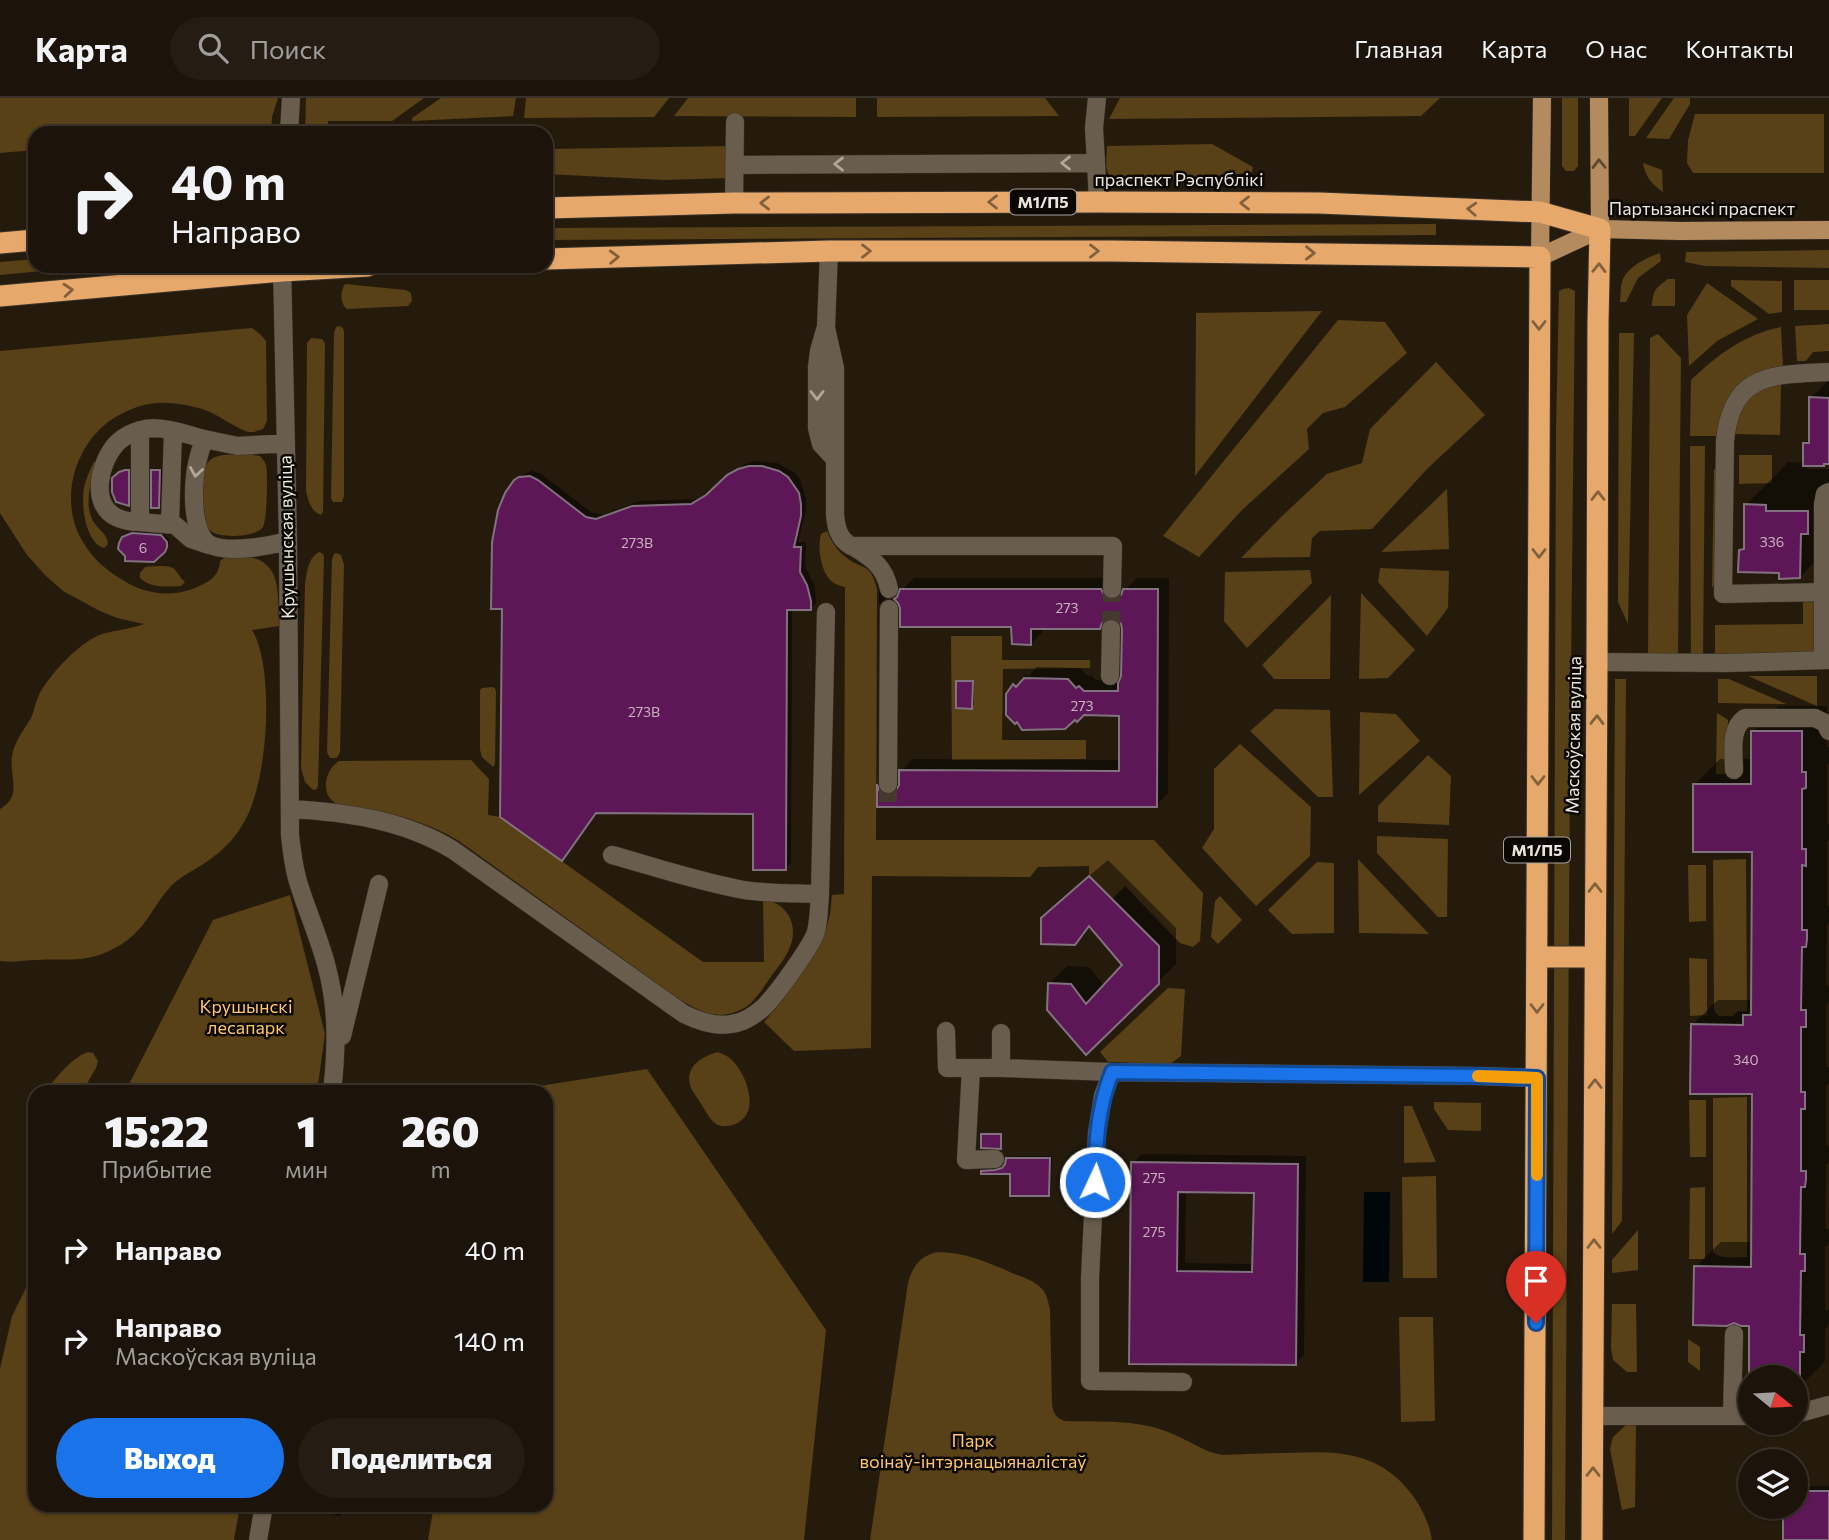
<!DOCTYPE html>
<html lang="ru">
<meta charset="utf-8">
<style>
body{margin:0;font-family:Commissioner,sans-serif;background:#251d13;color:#f1f3f6;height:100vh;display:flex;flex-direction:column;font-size:26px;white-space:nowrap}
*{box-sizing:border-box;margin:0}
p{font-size:23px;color:#a09e9c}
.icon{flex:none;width:38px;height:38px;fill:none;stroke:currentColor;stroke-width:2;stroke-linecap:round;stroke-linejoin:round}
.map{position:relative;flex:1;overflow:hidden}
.side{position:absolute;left:28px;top:987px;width:525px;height:427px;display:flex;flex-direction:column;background:#1c140a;border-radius:21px;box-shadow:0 2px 5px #0004,0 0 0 2px #3a332b}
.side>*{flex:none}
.guide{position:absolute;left:28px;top:28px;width:525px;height:147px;border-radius:21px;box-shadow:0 2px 5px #0004,0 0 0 2px #3a332b;background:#1c140a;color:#f1f3f6;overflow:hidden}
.needle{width:46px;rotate:108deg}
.buttons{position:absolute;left:1738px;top:1267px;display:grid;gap:14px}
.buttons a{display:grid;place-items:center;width:70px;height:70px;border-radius:50%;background:#1c140a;box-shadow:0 2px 5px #0004,0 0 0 2px #3a332b;font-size:35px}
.pin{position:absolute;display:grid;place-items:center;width:60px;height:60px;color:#fff;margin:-72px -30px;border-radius:50% 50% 50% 0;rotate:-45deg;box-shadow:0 0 7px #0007}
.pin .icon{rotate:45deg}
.me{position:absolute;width:77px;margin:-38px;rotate:3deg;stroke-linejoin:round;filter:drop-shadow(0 0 5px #0008)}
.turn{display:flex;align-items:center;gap:24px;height:147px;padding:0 28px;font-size:32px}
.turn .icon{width:91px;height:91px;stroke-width:2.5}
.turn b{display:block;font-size:49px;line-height:60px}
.eta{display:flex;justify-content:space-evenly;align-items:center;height:119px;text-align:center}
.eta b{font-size:42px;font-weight:800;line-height:49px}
.cta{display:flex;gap:14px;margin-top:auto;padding:14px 28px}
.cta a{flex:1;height:80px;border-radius:42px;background:#1a73e8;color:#fff;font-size:28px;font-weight:800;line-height:80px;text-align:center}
.cta a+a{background:#251d13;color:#f1f3f6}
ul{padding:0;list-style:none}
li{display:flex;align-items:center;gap:21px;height:91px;padding:0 28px}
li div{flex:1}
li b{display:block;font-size:26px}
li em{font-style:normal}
header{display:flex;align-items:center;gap:42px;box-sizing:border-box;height:98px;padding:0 35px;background:#1c140a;border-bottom:2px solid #3a332b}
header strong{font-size:33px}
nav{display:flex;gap:38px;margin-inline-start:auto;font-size:24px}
.search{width:490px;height:63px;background:#251d13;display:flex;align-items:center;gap:18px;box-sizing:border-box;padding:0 24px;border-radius:38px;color:#a09e9c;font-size:26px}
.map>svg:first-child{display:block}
</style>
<header>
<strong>Карта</strong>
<div class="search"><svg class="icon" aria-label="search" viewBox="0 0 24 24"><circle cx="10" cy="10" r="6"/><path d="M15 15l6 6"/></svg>Поиск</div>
<nav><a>Главная</a><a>Карта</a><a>О нас</a><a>Контакты</a></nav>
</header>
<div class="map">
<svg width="1829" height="1442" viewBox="0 0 1829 1442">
<rect width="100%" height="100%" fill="#251b0d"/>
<path fill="#584017" d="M0,0h278l-6,19 -1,16h-22l-1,-5 -17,5h-196v17l-35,3z
M306,0h118l-32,23h-64l-1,12h-22z
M441,0h75l-3,18 -101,5v-3z
M526,0h143l-15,19 -130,1z
M688,0h168v19l-182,-1z
M877,0h168l14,18 -182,1z
M1120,0h320l-19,18 -312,3z
M1562,0h16v68l-4,5h-8l-4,-5z
M1629,0h33l-27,38h-6z
M1674,0h16v6l-21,35 -23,-1z
M1695,16h129v59h-131l-6,-10 1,-23z
M1212,46l41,23 -1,5 -49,7 -86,2c-15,-5 -10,-22 -10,-35z
M731,48v32l-67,2 -118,-6v-25z
M1643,65l19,7 1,22c-11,-7 -18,-16 -20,-29z
M1436,126v11l-890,5v-12z
M1829,152v18l-124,-2 -20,-4 1,-10z
M1660,155l1,8 -23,17 -12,24h-6c1,-7 0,-17 3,-23 7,-14 23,-21 37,-26z
M35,161v7h59l-94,9v-13z
M1668,181h7v27h-23c1,-15 3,-18 16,-27z
M1731,182l51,1v31l-13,2 -38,-28z
M1794,182h35v30h-35z
M1707,185l51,36 -41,22 -28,25 -2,-51z
M345,186l61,6 5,3 1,8 -4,5 -61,3c-7,-5 -7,-18 -2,-25z
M1569,190l6,3 -5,476 -5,773h-13l4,-1111 3,-138 4,-2z
M1322,213l-127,165 1,-163z
M1338,222l47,2 22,31 -62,54 -22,6 -16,16 2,20 -67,61 -43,47 -36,-21z
M1829,226v27l-16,1 -7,9h-9l-2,-35z
M339,228l4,2 1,4v164l-2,6h-9l-2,-4 3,-165 2,-6z
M1781,229l2,39c-40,7 -60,31 -66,70h-27l1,-56c26,-25 54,-46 90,-53z
M252,230l9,7 5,6 1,80 -4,8 -9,3h-6c-14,-5 -25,-14 -38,-20 -14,-6 -37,-10 -53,-9 -18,1 -34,9 -49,19 -35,27 -49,81 -25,120 9,16 23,28 38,37 21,14 47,19 71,10 15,-6 27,-11 28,-28 7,-6 13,-5 22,-5 42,3 35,38 37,70l-27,4c24,39 16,160 -11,197 -7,12 -18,23 -29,31 -13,10 -28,16 -40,27 -21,22 -25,46 -57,63 -29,16 -47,10 -78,12 -12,0 -25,3 -37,1v-152c23,-13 9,-32 12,-53 2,-14 12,-26 19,-38 3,-7 4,-14 7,-21 9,-20 42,-56 64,-63 14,-4 28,-5 42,-10l-27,-6 -17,-7 -37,-20 -18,-16 -18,-20 -27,-42v-162z
M1619,235h15l-6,291 -10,-22z
M1658,236l23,24 -3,299h-30l2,-319z
M311,240l11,1 3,4 -2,169 -2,3c-10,-3 -13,-15 -15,-24l1,-148z
M1436,264l49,53 -57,53 -56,61 -52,2 -8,7 -2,19 -69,1 40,-41 46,-43 35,-11 8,-34z
M1781,286l-1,51 -46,-1c5,-28 18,-45 47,-50z
M1690,348h15l-2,212h-12z
M247,356l13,2c3,4 4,4 6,9 2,9 1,55 -3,62 -7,10 -43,12 -52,4 -4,-3 -4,-5 -5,-9 -2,-16 -10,-55 7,-64 9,-5 23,-3 34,-4z
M1739,357h33v28l-33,1z
M97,363c-5,19 -14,41 -4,60 5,9 14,12 15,23l-4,4c-19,-6 -23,-43 -20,-60 2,-10 6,-18 10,-26z
M1714,371h6l-1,111 -7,8z
M1447,391l2,60 -68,3z
M827,433c5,11 10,20 20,27 17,13 23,4 30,31l-1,251h278l49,53 -3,48 -7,6 -13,-4 -55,-57 -13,13 -23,-23v-10l-51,1 -8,10 -158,-1 -1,172 -77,3 -30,-29 18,-21 43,-67 5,-20 2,-19 12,-1 1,-307c-2,0 -10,-3 -11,-4 -13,-8 -17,-35 -13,-49z
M319,454l4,2 1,3 -6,228 -1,4 -4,1 -8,-8 -4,-14 4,-184c2,-12 3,-26 14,-32z
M336,455l5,2 3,10 -4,187 -3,6h-7l-3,-6 5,-193 2,-5z
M145,469c7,0 24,-3 29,2 5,4 4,7 11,13l-4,4c-14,1 -31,2 -41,-8v-5z
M1380,470l69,3 -1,37 -21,28 -49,-54z
M1310,472l2,13 -65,65 -23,-27 1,-49z
M1361,495l54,57 -27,28 -29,1z
M1331,497l-1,84h-56l-12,-14z
M1803,501h13l1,54 -102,3v-31l88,-1z
M951,538h51v24h88v8l-87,1 -1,71h84v19l-134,1z
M1748,578h69v30z
M1615,581h11l-4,542 -10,13z
M1718,581h11l57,25 -68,-1z
M492,589l3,1 1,4 -1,72 -2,3 -11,-10 -2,-7v-60l2,-2z
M1275,611l55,1 3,87h-15l-68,-66z
M1360,614l36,2 24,27 -61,54z
M1717,615l11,7 -1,54h-11z
M1240,646l71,63 -1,49 -54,50 -54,-58 12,-19v-60z
M1428,657l23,21 -2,49 -71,-3v-16z
M471,662l18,19 -1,36 12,2 203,145h61l-1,-63c24,4 36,25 27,48 -4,11 -13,21 -20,31 -7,10 -14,22 -24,29 -7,4 -17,8 -26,8 -16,0 -31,-10 -44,-18l-217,-156c-27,-16 -54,-25 -84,-30 -13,-3 -26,-4 -38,-7 -17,-8 -13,-34 2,-43z
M1377,738l71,3 -1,78h-9l-61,-64z
M1358,761l71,75 -70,-1z
M1746,761l1,152h-9l-5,5h-14l-5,-5 -1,-151z
M1317,764l17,1v70l-42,1 -24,-24z
M1688,767h18v56l-17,1z
M290,797l35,139 -8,58h-192l88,-172z
M1220,798l22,24 -24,24 -7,-7 4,-36z
M1689,860l18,1v56l-17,1z
M1168,890l17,1 -4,67 -11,8 -62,-2 -8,-10z
M88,954l5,1 5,8 -2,7 -14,24h-37c11,-14 26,-34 43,-40z
M718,954c2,1 8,3 10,5 15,10 31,47 15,62 -6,6 -17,9 -25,6 -8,-4 -12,-14 -17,-21 -3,-6 -9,-12 -11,-19 -5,-19 13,-29 28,-33z
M647,971l179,261 -22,210h-376l6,-35h112v-413h-45z
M1747,999v160c-12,0 -25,3 -34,-5v-154z
M1689,1002h17v57h-16z
M1434,1004l47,1v28l-33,-1 -14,-21z
M1404,1008h8l24,56 -32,1z
M1436,1078l1,102h-34l-1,-101z
M1705,1089v72h-16l1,-71z
M1638,1132v40l-26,3v-13z
M937,1154c28,0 50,10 75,21 10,4 22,7 30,16 5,5 6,13 8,20l2,96c2,9 4,13 13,16 34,1 71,-2 103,11 19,7 35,20 55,23 22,-1 43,-2 65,-2 50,-2 92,-2 125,43 10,14 16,27 19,44h-562l38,-257c5,-17 11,-26 29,-31z
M35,1172v235h205l-6,35h-234v-171l12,-53z
M1612,1206h24l1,68h-10l-14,-12 -2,-12z
M1399,1219h34l2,104 -34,1z
M1688,1241l12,8v24l-12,-9z
M1626,1327h10l-1,82 -13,3 -12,-61 3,-12z"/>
<path fill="#00070b" d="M1364,1094h26l-1,90h-26z"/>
<path fill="#0007" fill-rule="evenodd" d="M1829,282v84h-22v5h22v78l-29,30 -19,-6 -41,-21 6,-5v-40l42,-43 16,1 1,-19 5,-6v-40z
M755,363l22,2 17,9 6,7 6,19v12l-8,32h8l-1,24 10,21 1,16 -6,6 -18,-1 -1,255 -6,6 -30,-57 -158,-1 -30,43 -51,-373 6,-6 9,-4 9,2 51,39 12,3 36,-14 59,-2 15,-9 22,-20 10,-6z
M155,370l7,1 -1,35 -3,2 -5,-35z
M130,371v33l-2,2 -4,-33z
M136,433l27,3 6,5v5l-2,4 -14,13 -30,-23z
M914,480h198l5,9 9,2 11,-11h32l-1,215 -11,12h-279v-21l11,-10 6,9 6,1v-13l12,-12 208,1v-46l-113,-19 18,-21 3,2 8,-9 43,1 9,9 2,-2 5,5h26l1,-57 -5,-5 -8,-2 -11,12 -57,-1 1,4 -12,12 -18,-17 -111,-36z
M889,481v16l-10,10v-15z
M960,582h14v25l-2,2 -14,-25z
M1778,608h49v41h2v16l-2,2v59h2v16l-2,2v64h2v16l-2,2 -1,62h3v16l-3,3v62h3v16l-3,3v60h3v15l-3,4 -1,64h4v15l-4,3v63h4v15l-4,4v32l-26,26h-3v-10h-45v-53l-56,-57 26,-25h32l1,-150 -62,-67 26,-25h35v-149l-58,-67 25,-25h33v-27z
M1108,762l68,68v36l-90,88 -37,-68 18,-18 22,1 15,19 20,-21 -33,-39 -17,17 -13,-43z
M985,1035h17v12l-2,2 -17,-12z
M1142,1056l164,2 -2,199 -9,9 -164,-2 2,-199zM1186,1092l69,1 -1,73 -69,-1z
M1010,1058h42l-1,36 -2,2 -37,-22h-29l2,-3h14l6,-2z
M1796,1388h33v54h-45v-33h12z
M319,1407h25l-2,8 -2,3 -23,-5z"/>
<path fill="#5d1757" stroke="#82717f" stroke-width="2" fill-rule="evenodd" d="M1809,299l20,1v66h-5v2h-21v-23h6z
M749,368h13l17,5 9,6 11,16 2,11v12l-7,31h7l-1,25 7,13 4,16v9h-24l-1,260h-33v-56l-157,-1 -34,48 -62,-44 2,-208h-11l1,-67 6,-32 7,-17 9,-13 5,-3 11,-1 8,4 48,37 10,2 36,-13 59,-2 15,-9 21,-20 11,-6z
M125,372h4v36l-13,-4 -4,-10v-14l7,-6z
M151,372h9l-1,38h-8z
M1744,406l22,1v6h42v23h-7l-1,44 -21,1v-6l-41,-1 1,-22 5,-1z
M132,435l29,2 6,7v5l-2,5 -11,10 -29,-1v-5l-7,-7 1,-6 3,-6z
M900,491h201l5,9 6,2 9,-5 2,-6h35l-1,218h-280v-23l2,6 4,4 6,1 5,-2 5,-8v-15l220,1v-55l-35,-1 -7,7 -2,-2 -10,9 -43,1 -5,-8 -2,2 -9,-9v-21l7,-10 3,3 8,-9 44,1 8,9 3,-2 5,5h34v-8l3,-7 1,-47 -1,-5 -4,-4 -5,-2 -6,1 -4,4 -2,6h-69v16l-19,-1 -1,-17h-111v-19l-2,-5 -4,-4 3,-2z
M956,583h17l-1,28 -16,-1z
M1751,633h51v41h4v16l-4,1v60h4v17l-4,-1v65h5v9l-1,8h-4l-1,63h5v17h-5v65h4v17h-4v62h5v8l-1,8h-4l-1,67h5v17h-4l-1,64h4v17h-4v25h-51v-51h-8l-7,-3 -7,3 -34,-1 1,-59 57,1 1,-173h-62l1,-70 52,1v-10h8l1,-163h-59v-68h58z
M1089,778l70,70v38l-73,71 -39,-45 1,-27 23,1 15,20 36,-39 -33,-39 -14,19 -34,-1v-26z
M981,1036h20v15l-20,-1z
M1006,1060h44l-1,38h-39v-22h-29v-3l14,-1 7,-2 3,-4z
M1131,1064l167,2 -2,201 -167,-1zM1178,1094l76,1 -2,79 -75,-1z
M1796,1393h33v49h-46v-33h13z"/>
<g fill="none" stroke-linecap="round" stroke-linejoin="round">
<path stroke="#43392c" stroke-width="18" stroke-dasharray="18 9" stroke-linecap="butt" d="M1111,531l1,-40
M888,686v23"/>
<g stroke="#3a332c" stroke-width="19">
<path id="minor" d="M289,35l2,-35
M1096,65l-2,-35 3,-30
M734,67l362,-2 2,39
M734,105l1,-81
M829,153l-3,77 9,40v146c1,14 4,25 16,32h262l-1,43
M282,168l6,275 2,294c2,18 4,36 10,53 8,25 19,50 26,76 12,43 11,85 6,128
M825,232l-6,21 -2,16v61l4,16 14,15
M140,332v92l35,3 16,14 18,6
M286,345l-48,3 -34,-7c-4,12 -8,24 -9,37 -2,18 -3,63 18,70 21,7 54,0 75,-5
M140,424c-7,0 -15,-1 -22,-4 -29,-12 -19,-56 -1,-75 7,-7 18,-12 28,-14 20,-3 40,5 59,10
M170,426l3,-93
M852,448c19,11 33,21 37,43
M1823,494v-88l2,-10 4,-2
M1823,562v-68l-100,2 2,-153c7,-69 48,-66 104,-69
M1597,564l130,1 102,-3
M1110,578l1,-47
M1734,672c0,-17 -5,-41 11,-52h70l10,5 4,8
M888,686l1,-175
M290,711c56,3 114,11 163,41l231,164c14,7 31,13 47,10 11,-1 24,-9 33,-17 12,-12 47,-60 52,-75 3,-12 3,-26 4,-38l6,-282
M612,757c43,12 87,27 132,35 25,4 51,3 76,4
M946,933l1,37h54
M1001,935v35l111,4
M342,938l37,-152
M971,970l-5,92 29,-1
M1183,1284l-93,-1v-103l7,-145 6,-37 9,-24 366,4 59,2
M1796,1316l33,-9
M1732,1317l2,-81
M1593,1318h157
M258,1442l6,-35"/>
</g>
<g stroke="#3a332c" stroke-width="19">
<path id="major" d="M1542,0l-2,159 60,-28 80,2 149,-1
M1599,0l1,131"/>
</g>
<g stroke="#3a332c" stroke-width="23">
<path id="highway" d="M546,110l188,-5 364,-1 221,1 221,9 60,17 -2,94 -1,339 -5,878
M0,145l35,-3
M546,161l283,-8h282l429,6 -6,1283
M0,198l282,-25 86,-5
M1537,859h58"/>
</g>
<use href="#minor" stroke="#695e4d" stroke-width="18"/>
<use href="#major" stroke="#b48b5f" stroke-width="18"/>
<use href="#highway" stroke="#e6a96b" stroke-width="21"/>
</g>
<defs><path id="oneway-chevron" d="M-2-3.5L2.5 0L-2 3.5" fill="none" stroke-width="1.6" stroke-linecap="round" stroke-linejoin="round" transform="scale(1.75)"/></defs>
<g stroke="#b1a89c">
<use href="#oneway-chevron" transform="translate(1066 65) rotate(180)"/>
<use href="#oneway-chevron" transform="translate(839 66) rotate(180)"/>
<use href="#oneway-chevron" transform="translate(817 297) rotate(90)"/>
<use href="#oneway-chevron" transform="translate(196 374) rotate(99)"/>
</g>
<use stroke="#604931" href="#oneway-chevron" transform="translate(1599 66) rotate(-91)"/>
<g stroke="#83603c">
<use href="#oneway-chevron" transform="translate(993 104) rotate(180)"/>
<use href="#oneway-chevron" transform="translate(765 105) rotate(180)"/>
<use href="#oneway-chevron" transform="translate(1245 105) rotate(-180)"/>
<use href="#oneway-chevron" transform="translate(1472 111) rotate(-177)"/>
<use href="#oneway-chevron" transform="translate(866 153)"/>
<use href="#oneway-chevron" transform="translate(1094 153)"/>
<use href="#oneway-chevron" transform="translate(1310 155) rotate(1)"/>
<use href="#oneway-chevron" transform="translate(614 159) rotate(-2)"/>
<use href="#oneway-chevron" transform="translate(1599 170) rotate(-89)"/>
<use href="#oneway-chevron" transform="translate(68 192) rotate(-5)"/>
<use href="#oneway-chevron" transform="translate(1539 227) rotate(90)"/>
<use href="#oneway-chevron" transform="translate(1598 398) rotate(-90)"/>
<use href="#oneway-chevron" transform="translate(1539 455) rotate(90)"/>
<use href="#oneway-chevron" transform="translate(1597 622) rotate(-89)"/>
<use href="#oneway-chevron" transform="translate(1538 682) rotate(90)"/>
<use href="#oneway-chevron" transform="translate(1595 790) rotate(-90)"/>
<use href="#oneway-chevron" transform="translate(1537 910) rotate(90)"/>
<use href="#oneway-chevron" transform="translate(1595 986) rotate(-90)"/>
<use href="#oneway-chevron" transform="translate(1594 1146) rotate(-90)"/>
<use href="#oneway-chevron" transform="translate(1593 1374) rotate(-90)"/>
</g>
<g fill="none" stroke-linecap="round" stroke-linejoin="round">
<g stroke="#114b97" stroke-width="18">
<path id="route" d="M1095,1084c1,-40 2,-72 17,-110l366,4 59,2 -1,245"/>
</g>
<use href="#route" stroke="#1a73e8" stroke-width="12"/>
<path stroke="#f59e0b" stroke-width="12" d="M1478,978l59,2v97"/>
</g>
<g text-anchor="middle" stroke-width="5" stroke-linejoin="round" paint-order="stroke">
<g font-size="14" fill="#c8b2bb">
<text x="1772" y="449">336</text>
<text x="637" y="450">273В</text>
<text x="143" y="455">6</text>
<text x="1067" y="515">273</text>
<text x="1082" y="613">273</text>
<text x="644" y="619">273В</text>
<text x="1746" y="967">340</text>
<text x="1154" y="1085">275</text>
<text x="1154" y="1139">275</text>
</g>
<g fill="#0b0703" stroke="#a8a29b" stroke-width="2">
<rect x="1010" y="91.5" width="66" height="25" rx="5"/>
<rect x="1504" y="739.5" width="66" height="25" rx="5"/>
</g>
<g font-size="16" font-weight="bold" fill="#ece5dc">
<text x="1043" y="110">М1/П5</text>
<text x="1537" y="758">М1/П5</text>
</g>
<g font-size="18" fill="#ece5dc" stroke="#0b0703">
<text x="1179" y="88">праспект Рэспублікі</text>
<text x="1702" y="117">Партызанскі праспект</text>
<text transform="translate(287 439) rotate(-91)" y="6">Крушынская вуліца</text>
<text transform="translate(1574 637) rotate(-89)" y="6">Маскоўская вуліца</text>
</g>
<g font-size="18" fill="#fec56a" stroke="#0b0703">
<text x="246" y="915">Крушынскі<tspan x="246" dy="21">лесапарк</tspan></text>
<text x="973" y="1349">Парк<tspan x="973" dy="21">воінаў-інтэрнацыяналістаў</tspan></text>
</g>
</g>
</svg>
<div class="buttons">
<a><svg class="needle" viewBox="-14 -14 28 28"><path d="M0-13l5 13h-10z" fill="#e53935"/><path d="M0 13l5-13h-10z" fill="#a09e9c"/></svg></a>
<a><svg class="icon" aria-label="layers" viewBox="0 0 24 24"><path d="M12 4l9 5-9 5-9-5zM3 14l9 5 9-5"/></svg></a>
</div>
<div class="pin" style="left:1536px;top:1225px;background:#d93025"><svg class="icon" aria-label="arrive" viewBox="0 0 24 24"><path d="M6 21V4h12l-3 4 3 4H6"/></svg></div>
<svg class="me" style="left:1095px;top:1084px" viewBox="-20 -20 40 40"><circle r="17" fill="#1a73e8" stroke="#fff" stroke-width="3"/><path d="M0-11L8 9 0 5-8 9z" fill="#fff"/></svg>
<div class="guide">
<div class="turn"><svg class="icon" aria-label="right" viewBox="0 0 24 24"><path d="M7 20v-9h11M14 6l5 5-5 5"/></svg><div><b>40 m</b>Направо</div></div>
</div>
<section class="side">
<div class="eta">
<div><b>15:22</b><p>Прибытие</p></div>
<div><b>1</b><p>мин</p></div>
<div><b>260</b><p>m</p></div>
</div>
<ul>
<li><svg class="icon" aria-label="right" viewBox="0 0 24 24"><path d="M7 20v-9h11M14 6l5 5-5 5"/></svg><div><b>Направо</b></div><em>40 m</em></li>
<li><svg class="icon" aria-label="right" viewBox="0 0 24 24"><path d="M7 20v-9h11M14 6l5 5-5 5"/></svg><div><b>Направо</b><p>Маскоўская вуліца</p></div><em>140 m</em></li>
</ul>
<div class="cta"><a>Выход</a><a>Поделиться</a></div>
</section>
</div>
